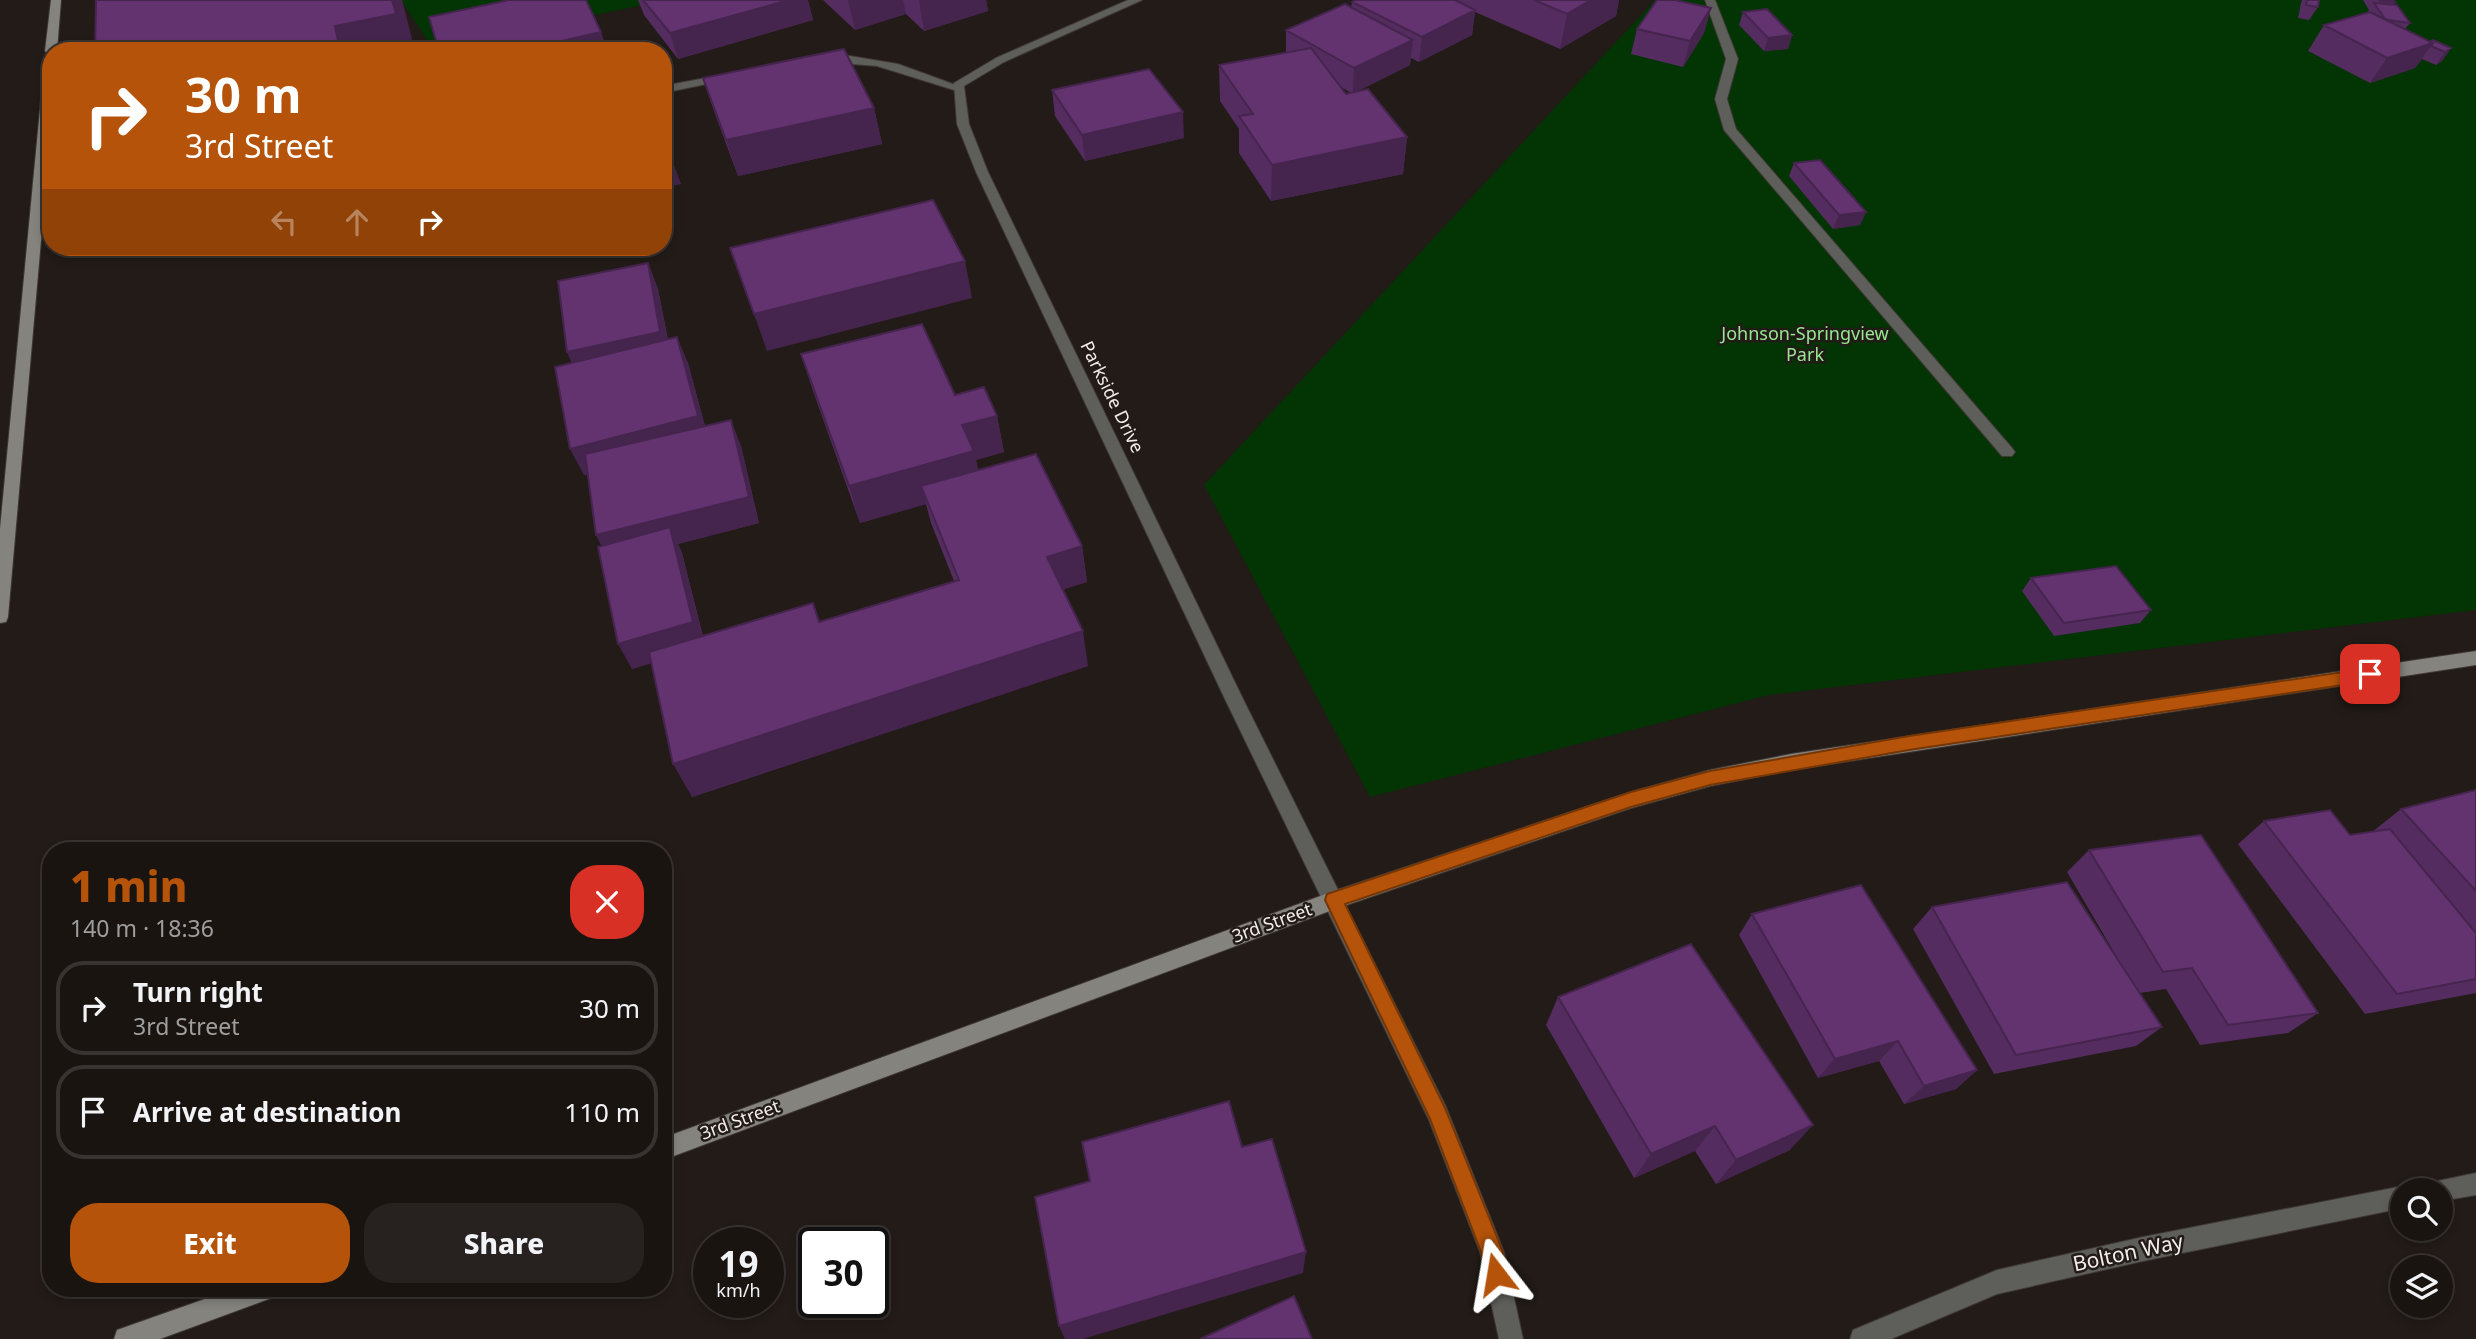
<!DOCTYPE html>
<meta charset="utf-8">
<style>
body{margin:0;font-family:"Noto Sans",sans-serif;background:#27211f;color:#f1f3f6;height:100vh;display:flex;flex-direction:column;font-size:26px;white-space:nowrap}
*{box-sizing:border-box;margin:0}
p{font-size:23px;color:#9f9e9f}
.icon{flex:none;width:38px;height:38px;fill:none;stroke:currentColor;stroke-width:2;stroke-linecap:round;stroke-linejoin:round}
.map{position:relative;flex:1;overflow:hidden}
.panel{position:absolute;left:42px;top:842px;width:630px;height:455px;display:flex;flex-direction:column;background:#1a1411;border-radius:28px;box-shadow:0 4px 10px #0003,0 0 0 2px #383331}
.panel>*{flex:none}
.guide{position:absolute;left:42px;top:42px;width:630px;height:214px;border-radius:28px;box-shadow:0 4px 10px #0003,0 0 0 2px #383331;background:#b45309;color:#fff;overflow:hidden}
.tools{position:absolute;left:2390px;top:1178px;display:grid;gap:14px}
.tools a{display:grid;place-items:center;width:63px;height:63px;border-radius:50%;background:#1a1411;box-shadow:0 4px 10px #0003,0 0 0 2px #383331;font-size:35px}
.speed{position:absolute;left:693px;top:1227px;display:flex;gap:14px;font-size:35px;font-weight:700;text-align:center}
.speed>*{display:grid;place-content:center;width:91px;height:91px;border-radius:50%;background:#1a1411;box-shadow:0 4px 10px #0003,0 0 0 2px #383331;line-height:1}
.speed small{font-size:18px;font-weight:400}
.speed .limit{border:4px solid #111;border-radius:10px;background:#fff;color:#111}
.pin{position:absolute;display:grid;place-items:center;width:60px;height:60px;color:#fff;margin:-30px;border-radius:14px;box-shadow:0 4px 10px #0006}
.me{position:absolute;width:77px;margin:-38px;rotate:346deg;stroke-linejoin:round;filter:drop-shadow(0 0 5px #0008)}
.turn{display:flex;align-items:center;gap:24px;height:147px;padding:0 28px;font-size:32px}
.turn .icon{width:91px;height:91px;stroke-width:2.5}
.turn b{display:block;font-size:49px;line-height:60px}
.lanes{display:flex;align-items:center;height:66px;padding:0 28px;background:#0003;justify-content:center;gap:35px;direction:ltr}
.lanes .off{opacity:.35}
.round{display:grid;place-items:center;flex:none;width:74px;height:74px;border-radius:28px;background:#27211f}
.overview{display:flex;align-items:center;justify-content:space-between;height:119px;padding:0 28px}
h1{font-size:42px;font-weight:800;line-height:52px;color:#b45309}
.action{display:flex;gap:14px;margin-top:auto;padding:14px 28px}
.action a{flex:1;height:80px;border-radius:28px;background:#b45309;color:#fff;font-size:28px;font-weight:800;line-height:80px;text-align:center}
.action a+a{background:#27211f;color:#f1f3f6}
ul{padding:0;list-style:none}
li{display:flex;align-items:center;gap:21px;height:94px;margin:0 14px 10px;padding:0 14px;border:4px solid #383331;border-radius:28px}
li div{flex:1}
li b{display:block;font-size:26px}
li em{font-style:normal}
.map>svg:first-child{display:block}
</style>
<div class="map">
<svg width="2476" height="1339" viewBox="0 0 2476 1339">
<rect width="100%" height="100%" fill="#221b17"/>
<path fill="#033404" d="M121,0h546l-234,49 -30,-46z
M1655,0h821v610l-707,85 -399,102 -166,-312z"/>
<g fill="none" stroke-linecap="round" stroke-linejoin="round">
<g stroke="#3f3835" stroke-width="2">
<path id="lane" d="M1705,0h10l23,59 -11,40 9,30 276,319 3,4 -3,4h-10l-278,-326 -9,-31 11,-40z
M844,55l54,9 66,24 -10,2 -77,-24 -50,-4 -6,-3 6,-3z
M727,74l6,3 -2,2 -68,14v-7z"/>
</g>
<g stroke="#3f3835" stroke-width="2">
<path id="street" d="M1128,0h14l-138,62 -40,24 5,38 19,48 254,525 204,410 58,145 19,87h-24l-19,-87 -51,-132 -205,-423 -248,-525 -19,-48 -3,-41 42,-25z
M2476,1173v22l-35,6v-11h-11l3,-8z
M2403,1186l9,4h-9v18l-260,53 -146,33 -106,45h-41l3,-9 144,-60 146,-33z"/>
</g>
<g stroke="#3f3835" stroke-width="2">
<path id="secondary" d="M51,0h10l-4,51h-6v75l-43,491 -2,5 -6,1v-94l45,-472 4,-3 -4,-3z
M2476,651v14l-685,105 -81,16 -79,22 -296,101 -672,251v-22l671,-247 297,-99 79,-22 81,-16z
M236,1288h45l-4,8 -117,43h-46l3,-9z"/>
</g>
<use href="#lane" fill="#5e5e5a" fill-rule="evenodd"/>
<use href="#street" fill="#5e5e5a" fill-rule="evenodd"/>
<use href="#secondary" fill="#84837d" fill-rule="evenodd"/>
</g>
<path fill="#542c5f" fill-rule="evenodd" d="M638,0h170l5,20 -135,39 -34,-44z
M823,0h163l2,11 -64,20 -18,-17 -51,16z
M1356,0h263l-3,16 -56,33 -85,-37 -3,23 -53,27 -8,-4 -1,7 -54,27 51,45 -4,37 -132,27 -32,-48v-24l-19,-28 -1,-36 67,-12v-23l65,-22 1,-6zM1341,87l10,6 -5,1z
M2302,0h17l-1,7 -9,13 -11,-2 3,-15z
M2363,0h30l2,2 -2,3 17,18 -5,6 25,13 21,6 -9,13 -6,4 -14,-6 -7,9 -45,15 -62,-32 16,-26 44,-13 1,-2z
M1711,8l-7,25 -21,34 -52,-13 6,-25z
M1743,12l49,23 -4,14 -24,2 -25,-26z
M703,78l171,30 8,36 -144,32 -23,-62z
M1052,90l132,48 -99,23 -30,-45z
M1794,163l72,49 -6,13 -27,4 -44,-53z
M648,263l10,26 10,50 20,24 17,63 36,20 18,77 -81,21 4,9 21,83 110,-33 7,19 134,-41 -23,-58 -5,-19 -66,19 -47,-132 -12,-37 154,41 42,21 7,36 -28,8 2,10 104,76 5,36 -24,7 25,77 -396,131 -41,-134 -19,6 -30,-123 -14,-72 -4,1 -12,-112 -5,-11z
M2031,578l120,32 -11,13 -86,13 -32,-45z
M2476,790v203l-111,21 -127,-170 26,-23 86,14 22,-3 29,-23z
M2089,850l229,163 -30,20 -88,12 -34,-56 -26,4 22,34 -26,19 -142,28 -81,-145 19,-22 186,52 -51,-87z
M1752,914l225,156 -21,19 -52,15 -25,-43 -61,17 -79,-143z
M1558,997l232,153 -74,34 -21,-33 -61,27 -88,-153z"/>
<path fill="#45244e" d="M392,0h10l1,3 12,48h-75l-5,-25z
M789,0h19l5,20 -135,39 -8,-26z
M848,0h55l3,14 -51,16z
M919,0h67l2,11 -64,20z
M1591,0h28l-3,16 -56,33 7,-35z
M1711,8l-7,25 -21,34 7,-26z
M1475,10l-3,25 -53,27 3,-25z
M601,32l7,19h-89z
M1792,35l-4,14 -24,2 4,-13z
M1413,40l-3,25 -57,28 1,-25z
M2433,43l-18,25 -45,15 17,-25z
M2451,48l-9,13 -6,4 9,-13z
M874,108l8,36 -144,32 -12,-36z
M1183,112l1,26 -99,23 -3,-26z
M1407,137l-4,37 -132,27 1,-36z
M667,147l14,37 -18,4v-40z
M1866,212l-6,13 -27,4 6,-14z
M965,261l7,37 -205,53 -13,-37z
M648,263l10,26 13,69 -92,21 -12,-27z
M677,337l11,26 21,79 -125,33 -14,-26z
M997,416l7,36 -28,8 6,27 -61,-1 5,18 -66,19 -11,-37 113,-61z
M731,420l10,26 18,77 -81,21 4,9 23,94 -73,22 -14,-25 -9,-83 -13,-26z
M1082,546l5,36 -34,11 -6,-36z
M1083,631l5,35 -396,131 -19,-33z
M1898,1041l-19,20 -61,17 17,-19z
M1977,1070l-21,19 -52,15 20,-18z
M1813,1125l-23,25 -74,34 20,-24z
M1715,1126l-20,25 -61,27 17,-24z
M1306,1252l-3,21 -220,66h-18l-6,-13z"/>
<path fill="#62336f" stroke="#45244e" stroke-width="2" d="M96,0h296l4,14 -61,12 5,25h-245z
M509,0h77l15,32 -82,19h-80l-10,-34z
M643,0h146l-119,33z
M1356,0h99l20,10 -53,27 -70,-35z
M1534,0h57l-24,14z
M1657,0h18l36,8 -21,33 -53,-12z
M2307,0h12l-1,7 -12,-2z
M2380,0h13l2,2 -15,-1z
M2374,3l23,2 13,18 -22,-3 -3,-1z
M1345,4l68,36 -59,28 -68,-38z
M1767,9l25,26 -24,3 -25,-26z
M2370,12l63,31 -46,15 -63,-33z
M2433,40l18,8 -6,4 -14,-6 2,-3 -3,-1z
M1311,48l35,46 22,-5 39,48 -135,28 -33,-49 14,-2 -34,-49z
M844,49l30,59 -148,32 -23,-62z
M1149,69l34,43 -101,23 -30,-45z
M663,136l4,11 -4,1z
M1820,160l46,52 -27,3 -45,-52z
M933,200l32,61 -211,53 -24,-66z
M648,263l12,69 -93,20 -9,-71z
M922,324l33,71 29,-8 13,29 -35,9 12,26 -125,35 -48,-132z
M677,337l21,79 -128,33 -15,-82z
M731,420l18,77 -153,38 -11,-81z
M1036,454l46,92 -35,11 36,74 -410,133 -24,-112 164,-49 6,19 140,-42 -38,-94z
M670,527l23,95 -75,22 -20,-97z
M2116,566l35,44 -87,13 -33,-45z
M2476,790v101l-75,-82z
M2330,810l20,25 40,-6 86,104v46l-79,15 -133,-173z
M2201,835l117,178 -90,12 -36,-57 -29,4 -74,-122z
M2067,882l95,145 -146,28 -84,-148z
M1861,885l116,185 -53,16 -26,-45 -63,18 -83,-145z
M1691,944l122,181 -77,35 -21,-34 -64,28 -93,-157z
M1229,1101l13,46 30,-8 34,113 -247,74 -24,-129 55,-16 -8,-39z
M1294,1296l18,43h-112z"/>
<path fill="#b45309" stroke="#753606" stroke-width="2" d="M2370,668l8,6 -8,7 -461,69 -199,35 -79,22 -286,97 100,204 58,144 4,22 -4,8 -7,3 -8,-3 -7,-30 -51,-133 -105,-219 2,-6 304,-102 79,-21 199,-35z"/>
<g text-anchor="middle" stroke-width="5" stroke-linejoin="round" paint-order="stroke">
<g font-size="18" fill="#97e792" stroke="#221b17">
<text x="1805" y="340">Johnson-Springview<tspan x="1805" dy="21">Park</tspan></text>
</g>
<g font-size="18" fill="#f2edea" stroke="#221b17">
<text transform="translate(1112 397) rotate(64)" y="6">Parkside Drive</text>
<text transform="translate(1272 923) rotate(-20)" y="6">3rd Street</text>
<text transform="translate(740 1120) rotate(-20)" y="6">3rd Street</text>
</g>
<g font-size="21" fill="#f2edea" stroke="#221b17">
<text transform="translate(2128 1253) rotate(-12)" y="7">Bolton Way</text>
</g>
</g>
</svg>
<div class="tools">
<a><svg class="icon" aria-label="search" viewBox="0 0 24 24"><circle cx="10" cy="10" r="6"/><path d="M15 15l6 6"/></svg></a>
<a><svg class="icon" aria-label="layers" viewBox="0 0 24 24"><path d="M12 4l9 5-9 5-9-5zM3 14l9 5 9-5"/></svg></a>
</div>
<div class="speed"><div>19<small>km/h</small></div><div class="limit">30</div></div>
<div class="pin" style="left:2370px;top:674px;background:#d93025"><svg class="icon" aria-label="arrive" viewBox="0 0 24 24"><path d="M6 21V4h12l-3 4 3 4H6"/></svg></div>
<svg class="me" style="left:1496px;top:1274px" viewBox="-20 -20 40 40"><path d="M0-17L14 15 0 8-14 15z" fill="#b45309" stroke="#fff" stroke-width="4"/></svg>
<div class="guide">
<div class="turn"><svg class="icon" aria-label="right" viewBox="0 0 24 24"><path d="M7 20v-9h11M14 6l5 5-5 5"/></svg><div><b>30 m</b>3rd Street</div></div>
<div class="lanes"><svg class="icon off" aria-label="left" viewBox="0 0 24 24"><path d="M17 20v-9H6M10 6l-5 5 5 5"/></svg><svg class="icon off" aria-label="ahead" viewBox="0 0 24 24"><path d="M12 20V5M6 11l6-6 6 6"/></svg><svg class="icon" aria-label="right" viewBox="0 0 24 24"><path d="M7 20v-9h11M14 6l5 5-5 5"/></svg></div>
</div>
<section class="panel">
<div class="overview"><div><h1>1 min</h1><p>140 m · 18:36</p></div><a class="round" style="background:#d93025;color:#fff"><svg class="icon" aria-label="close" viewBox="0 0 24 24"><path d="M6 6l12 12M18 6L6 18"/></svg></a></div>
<ul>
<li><svg class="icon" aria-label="right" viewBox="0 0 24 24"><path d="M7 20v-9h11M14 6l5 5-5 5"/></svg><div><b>Turn right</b><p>3rd Street</p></div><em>30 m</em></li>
<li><svg class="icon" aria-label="arrive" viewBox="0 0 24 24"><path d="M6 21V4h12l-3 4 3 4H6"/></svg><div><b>Arrive at destination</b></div><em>110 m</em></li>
</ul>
<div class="action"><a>Exit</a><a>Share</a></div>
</section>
</div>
